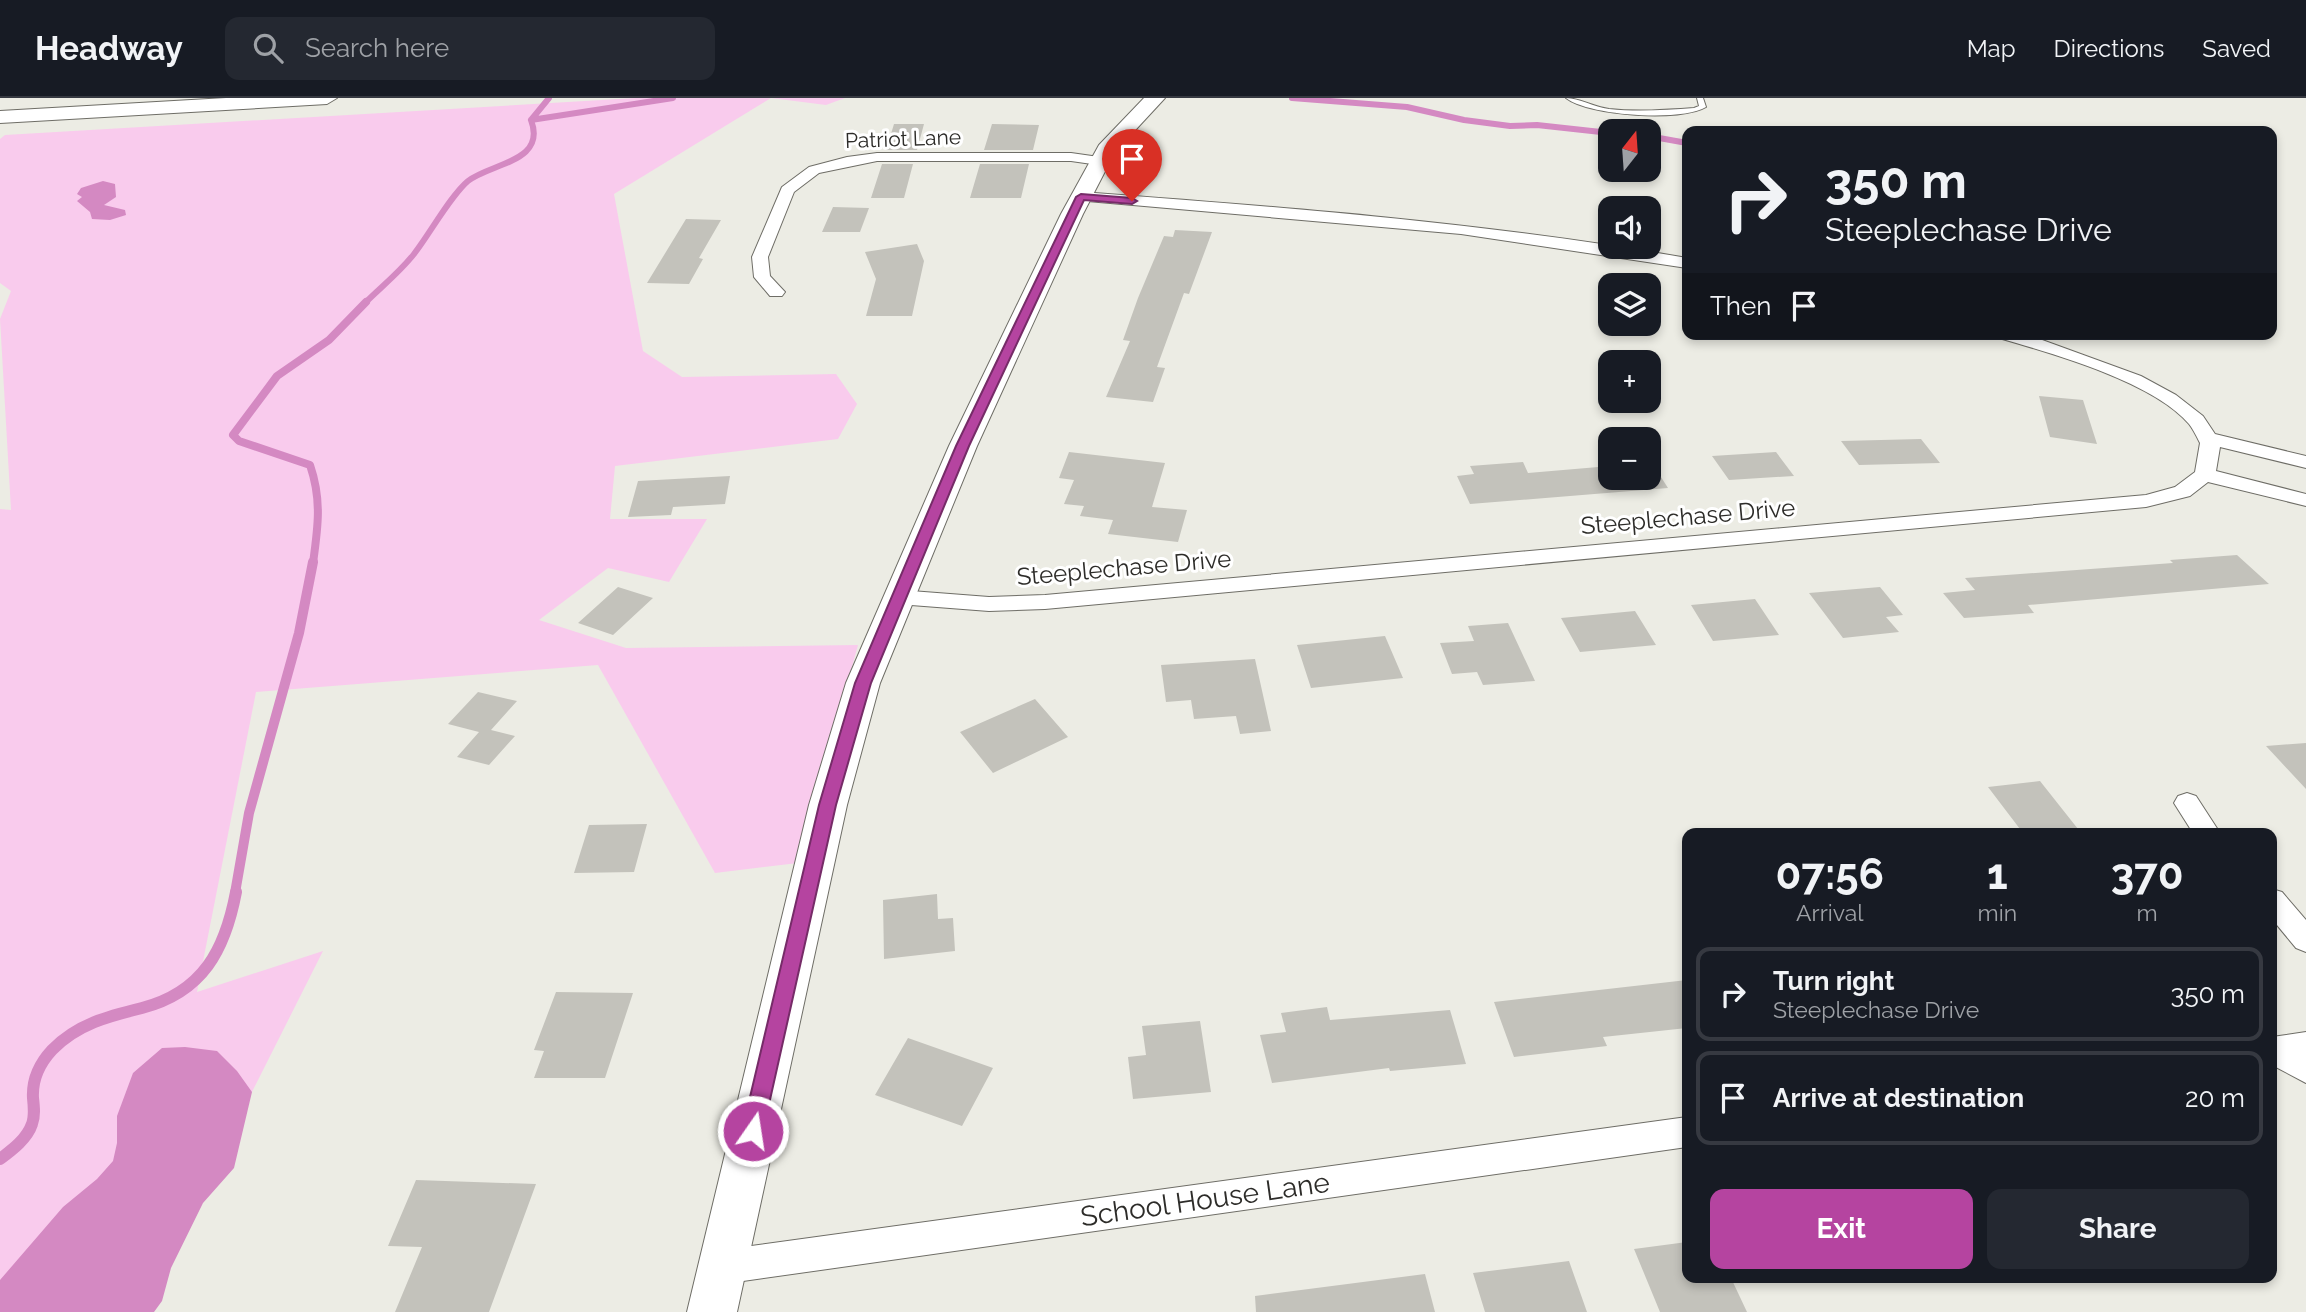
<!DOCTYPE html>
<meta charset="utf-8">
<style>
body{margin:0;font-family:Raleway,sans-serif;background:#242831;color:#f1f3f6;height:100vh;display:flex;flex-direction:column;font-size:26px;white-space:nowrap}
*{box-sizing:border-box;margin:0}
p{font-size:23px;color:#9ea1a6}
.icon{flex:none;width:38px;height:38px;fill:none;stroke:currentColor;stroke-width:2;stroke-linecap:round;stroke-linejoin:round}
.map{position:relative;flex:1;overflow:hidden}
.drawer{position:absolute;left:1682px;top:730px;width:595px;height:455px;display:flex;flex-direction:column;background:#171b24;border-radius:14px;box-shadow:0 4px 10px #0003}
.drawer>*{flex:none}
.guide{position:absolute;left:1682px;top:28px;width:595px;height:214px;border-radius:14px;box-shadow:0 4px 10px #0003;background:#171b24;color:#f1f3f6;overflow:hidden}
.needle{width:46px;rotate:17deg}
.fabs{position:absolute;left:1598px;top:21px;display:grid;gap:14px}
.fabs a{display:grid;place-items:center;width:63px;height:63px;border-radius:14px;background:#171b24;box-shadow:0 4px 10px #0003;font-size:35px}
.pin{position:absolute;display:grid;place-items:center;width:60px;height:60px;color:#fff;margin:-72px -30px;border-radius:50% 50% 50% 0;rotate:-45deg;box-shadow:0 0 7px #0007}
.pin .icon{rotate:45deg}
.me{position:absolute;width:77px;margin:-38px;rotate:13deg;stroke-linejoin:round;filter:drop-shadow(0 0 5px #0008)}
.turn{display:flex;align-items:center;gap:24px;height:147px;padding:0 28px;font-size:32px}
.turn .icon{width:91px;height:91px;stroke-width:2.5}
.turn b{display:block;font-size:49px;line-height:60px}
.then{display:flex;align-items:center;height:66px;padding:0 28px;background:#0003;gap:14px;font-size:26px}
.eta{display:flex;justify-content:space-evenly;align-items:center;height:119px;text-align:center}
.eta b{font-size:42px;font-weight:700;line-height:49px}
.button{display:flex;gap:14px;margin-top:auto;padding:14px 28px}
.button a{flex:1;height:80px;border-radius:14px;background:#b544a0;color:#fff;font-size:28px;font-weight:700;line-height:80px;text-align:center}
.button a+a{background:#242831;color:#f1f3f6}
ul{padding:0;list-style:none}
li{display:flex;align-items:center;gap:21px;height:94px;margin:0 14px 10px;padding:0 14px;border:4px solid #363941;border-radius:14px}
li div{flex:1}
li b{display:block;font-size:26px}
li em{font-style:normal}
header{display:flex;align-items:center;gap:42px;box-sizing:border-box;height:98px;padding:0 35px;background:#171b24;border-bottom:2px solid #363941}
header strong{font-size:33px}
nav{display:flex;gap:38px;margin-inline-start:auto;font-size:24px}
.search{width:490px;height:63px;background:#242831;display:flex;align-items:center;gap:18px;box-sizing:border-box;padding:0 24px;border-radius:14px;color:#9ea1a6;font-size:26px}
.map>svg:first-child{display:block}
</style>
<header>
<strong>Headway</strong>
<div class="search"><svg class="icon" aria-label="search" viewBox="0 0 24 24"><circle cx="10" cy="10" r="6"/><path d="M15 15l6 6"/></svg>Search here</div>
<nav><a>Map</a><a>Directions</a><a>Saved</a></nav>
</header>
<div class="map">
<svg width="2306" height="1214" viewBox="0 0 2306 1214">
<rect width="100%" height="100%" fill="#ecece4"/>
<path fill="#f9cbed" d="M636,0h209l-19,7 -55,-7 -157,96 29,157 39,26 154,-3 21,30 -19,35 -223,27 -5,53h97l-38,63 -61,-14 -69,52 87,28 232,-3 -60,218 -83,10 -117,-208 -342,27 -59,300 126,-41 -71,141 -252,220v-803l11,1 -11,-191 11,-28 -11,-8v-144l5,-4z"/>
<path fill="#d489c2" d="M103,83l12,3 1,13 -12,8 21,5 1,5 -16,5 -18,-1 -2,-7 -13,-11 5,-4 -5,-3 4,-6z
M185,949l32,4 20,20 15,21 -18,76 -31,35 -32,65 -9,33 -8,11h-154v-32l63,-73 34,-28 16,-18 4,-18v-27l16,-43 29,-25z"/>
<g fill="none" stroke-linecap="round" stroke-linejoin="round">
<path stroke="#d489c2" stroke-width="6" d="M1292,0l115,9 57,13 46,6 27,-1 73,8
M531,22l142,-22
M531,22l18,-22
M1648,38l39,7
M365,205c16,-16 34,-30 49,-49 15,-19 37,-59 54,-73 23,-18 79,-19 63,-61"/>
<path stroke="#d489c2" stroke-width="8" d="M313,465c5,-36 9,-63 -3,-98l-71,-24 -6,-6 44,-59 52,-36 37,-38"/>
<path stroke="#d489c2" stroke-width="10" d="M235,795l14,-80 50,-180 14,-71"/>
<path stroke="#d489c2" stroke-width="12" d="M0,1061c12,-9 27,-20 32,-35 3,-8 2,-17 1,-26 -1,-18 7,-35 19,-48 25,-26 57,-34 90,-42 61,-16 83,-58 94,-116"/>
</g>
<path fill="#c3c2bb" d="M894,26h30l-7,26h-31z
M992,26l47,1 -6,25h-49z
M882,66h31l-9,34h-33z
M980,66h49l-8,34h-51z
M833,109l36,1 -9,24h-38z
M686,121l35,1 -22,38 4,1 -14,25 -42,-1z
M1175,132l37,2 -23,62 -5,-1 -27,74 8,1 -12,34 -47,-5 24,-56 -7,-1 15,-42 26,-62 9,1z
M917,146l7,17 -12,55h-46l10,-37 -11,-27z
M2039,298l44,4 14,44 -47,-7z
M1921,341l19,24 -81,2 -18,-24z
M1069,354l96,11 -13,44 35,3 -9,32 -70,-8 5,-14 -33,-4 4,-10 -20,-2 10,-24 -15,-2z
M1776,354l18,24 -65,4 -17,-24z
M1523,364l5,11 82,-7v12h38v-15h4l16,25 -198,16 -13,-28 17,-2 -4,-8z
M730,378l-5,28 -52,3 -2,8 -43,2 10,-36z
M2237,457l32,29 -241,21 6,8 -70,5 -21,-25 32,-3 -10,-12 208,-15 -3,-3z
M618,489l35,11 -40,37 -35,-12z
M1880,489l23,28 -17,2 13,15 -56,6 -34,-45z
M1755,501l24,36 -66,6 -22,-36z
M1635,513l21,34 -76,7 -19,-34z
M1508,525l27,58 -52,4 -6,-13 -25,2 -12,-31 34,-2 -6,-15z
M1385,538l18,42 -92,10 -14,-43z
M1255,561l16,72 -31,3 -4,-18 -42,3 -3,-19 -25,2 -5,-37z
M478,594l39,9 -26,29 24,6 -26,29 -32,-8 22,-25 -31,-8z
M1035,601l33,38 -75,36 -33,-41z
M2306,645v46l-40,-43z
M2040,683l38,48 -55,4 -35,-46z
M647,726l-13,48 -60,1 15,-48z
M937,796l1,25 15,-1 2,33 -71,8 -1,-59z
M1687,882v48l-84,9 4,9 -93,11 -20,-55z
M556,894l77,1 -28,85h-71l10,-27 -10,-1z
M1327,909l3,13 120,-10 16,54 -76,7 -1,-3 -117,15 -12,-48 26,-3 -5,-19z
M1200,923l11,71 -78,7 -5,-42 18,-2 -4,-29z
M908,940l85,30 -31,58 -87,-31z
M416,1082l120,4 -47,128h-94l27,-65 -34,-1z
M1687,1144v36h44l16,34h-87l-26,-63z
M1569,1163l18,51h-102l-12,-39z
M1425,1176l10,38h-179l-1,-16z"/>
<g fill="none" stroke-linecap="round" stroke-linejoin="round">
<g stroke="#6e6d66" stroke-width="2">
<path id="lane" d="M1566,0c13,0 28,9 43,11 28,3 57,1 85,-1l5,-2 -2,-8h6l3,9c-24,15 -117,9 -140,-9z"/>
</g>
<g stroke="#6e6d66" stroke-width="2">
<path id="street" d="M877,55h194l28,4 7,4 -7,4 -28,-4h-194l-58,12 -25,19 -26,65 2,19 15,16 -3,4h-12l-16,-19 -2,-20 30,-70 27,-20 38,-10z
M1081,94c203,15 408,31 606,66v10l-226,-34 -385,-34 -3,-3z
M1996,236l38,3 107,39 35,19 27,21 12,18 91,22v12l-86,-21 -4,24 90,23v12l-98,-24 -18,14 -44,11 -1101,102 -56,2 -91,-7 -8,-2 -3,-5 3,-5 8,-2 91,7 56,-2 1101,-100 29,-8 20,-15 5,-29c-3,-6 -7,-14 -11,-19 -35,-42 -138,-71 -190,-86z
M2187,695l9,3 24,37h-27l-19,-30 4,-7z
M2272,791l10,3 24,28v32l-10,-4 -24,-29z
M2306,934v51l-34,-18v-28z
M1687,1019v30l-965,137 -12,-5 -5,-12 5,-12 12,-5z"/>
</g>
<g stroke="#6e6d66" stroke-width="2">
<path id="secondary" d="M226,0h111l-10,6 -327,19v-12z
M1144,0h21l-50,54 -32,62 -106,232 -97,237 -33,122 -110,507h-50l122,-507 37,-122 103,-237 112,-232 38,-69z"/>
</g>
<use href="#lane" fill="#fff" fill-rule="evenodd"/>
<use href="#street" fill="#fff" fill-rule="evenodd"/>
<use href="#secondary" fill="#fff" fill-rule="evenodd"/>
</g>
<path fill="#b544a0" stroke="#762c68" stroke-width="2" d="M1081,96l51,4 5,3 -5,3 -48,-4 -115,246 -98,237 -35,122 -73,326 -3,6 -7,3 -8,-3 -3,-6 77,-326 36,-122 101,-237 120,-249z"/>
<g text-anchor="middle" stroke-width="6" stroke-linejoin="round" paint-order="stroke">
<g font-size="21" fill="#2d2c29" stroke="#fff">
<text transform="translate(903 41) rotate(-2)" y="7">Patriot Lane</text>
</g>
<g font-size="24" fill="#2d2c29" stroke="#fff">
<text transform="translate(1688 419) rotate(-5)" y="8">Steeplechase Drive</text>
<text transform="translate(1124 470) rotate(-5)" y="8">Steeplechase Drive</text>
</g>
<g font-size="28" fill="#2d2c29" stroke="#fff">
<text transform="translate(1205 1101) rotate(-8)" y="10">School House Lane</text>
</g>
</g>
</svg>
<div class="fabs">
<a><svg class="needle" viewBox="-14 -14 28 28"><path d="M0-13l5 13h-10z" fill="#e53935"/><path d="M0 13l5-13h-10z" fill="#9ea1a6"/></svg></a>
<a><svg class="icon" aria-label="sound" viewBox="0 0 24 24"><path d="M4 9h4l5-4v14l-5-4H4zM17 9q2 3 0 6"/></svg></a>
<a><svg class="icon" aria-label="layers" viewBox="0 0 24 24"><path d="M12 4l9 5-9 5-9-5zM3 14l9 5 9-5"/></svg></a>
<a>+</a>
<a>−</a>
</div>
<div class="pin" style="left:1132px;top:103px;background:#d93025"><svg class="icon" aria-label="arrive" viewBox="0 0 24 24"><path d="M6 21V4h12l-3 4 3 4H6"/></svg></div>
<svg class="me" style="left:753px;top:1033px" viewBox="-20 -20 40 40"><circle r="17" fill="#b544a0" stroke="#fff" stroke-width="3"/><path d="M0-11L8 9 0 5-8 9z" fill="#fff"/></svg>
<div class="guide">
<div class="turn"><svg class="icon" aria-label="right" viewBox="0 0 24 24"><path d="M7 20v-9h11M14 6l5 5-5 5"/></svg><div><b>350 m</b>Steeplechase Drive</div></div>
<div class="then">Then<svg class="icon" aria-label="arrive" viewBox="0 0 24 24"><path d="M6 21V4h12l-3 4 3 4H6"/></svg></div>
</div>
<section class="drawer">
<div class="eta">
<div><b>07:56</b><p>Arrival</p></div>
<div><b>1</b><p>min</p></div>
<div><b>370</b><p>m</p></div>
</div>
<ul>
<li><svg class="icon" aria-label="right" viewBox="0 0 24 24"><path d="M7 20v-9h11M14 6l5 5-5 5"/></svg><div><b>Turn right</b><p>Steeplechase Drive</p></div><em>350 m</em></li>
<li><svg class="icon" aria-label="arrive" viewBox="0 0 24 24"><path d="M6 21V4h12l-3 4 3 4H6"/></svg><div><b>Arrive at destination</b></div><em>20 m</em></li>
</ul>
<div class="button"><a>Exit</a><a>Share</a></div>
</section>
</div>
